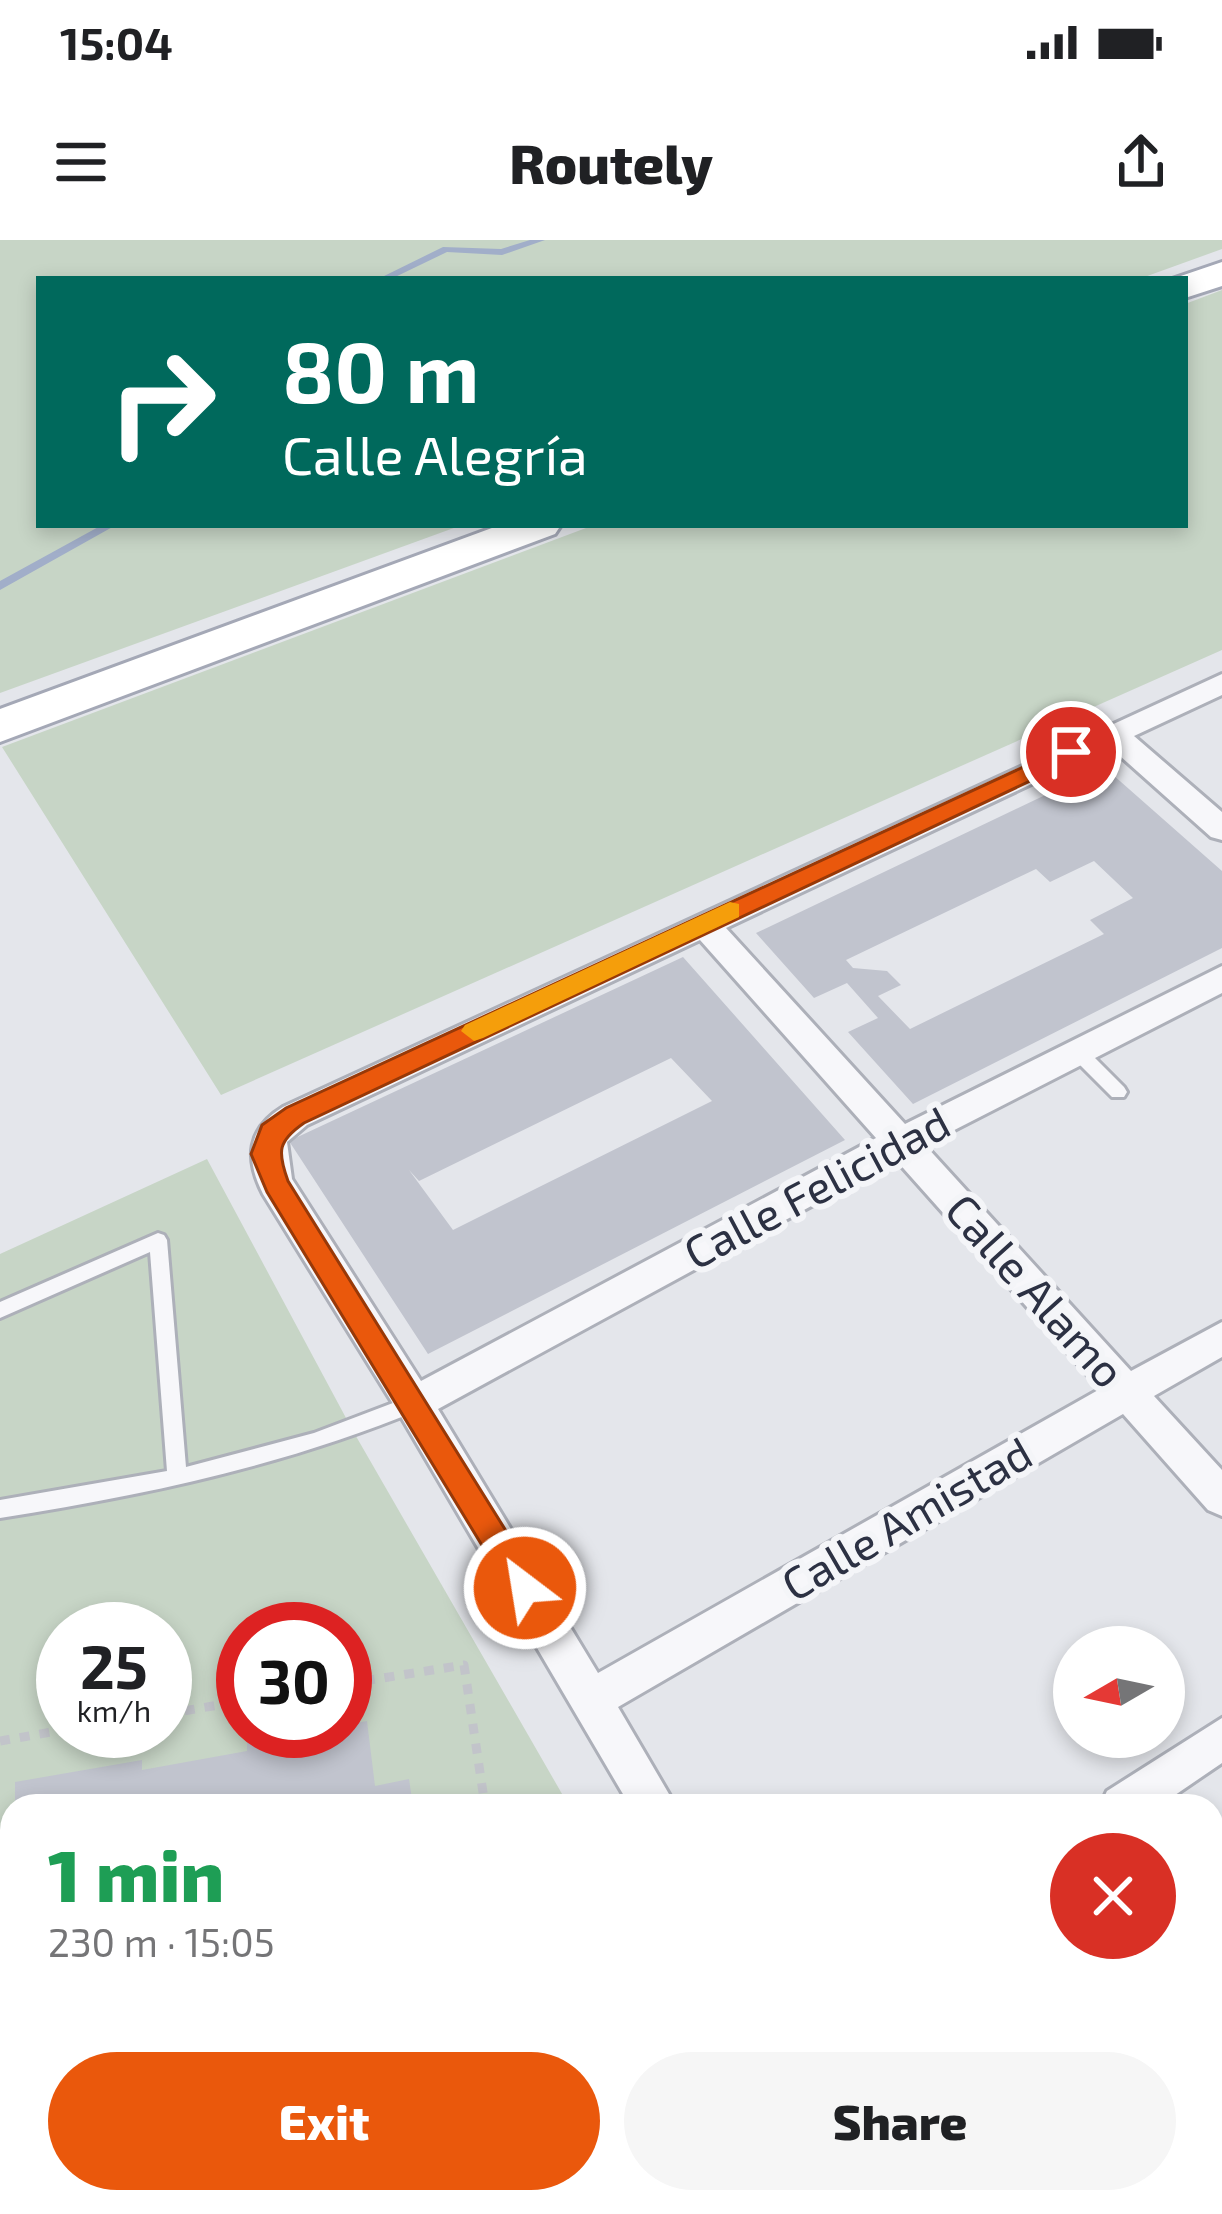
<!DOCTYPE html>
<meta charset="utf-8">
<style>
body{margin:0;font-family:"Exo 2",sans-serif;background:#f6f6f6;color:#202124;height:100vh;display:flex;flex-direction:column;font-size:45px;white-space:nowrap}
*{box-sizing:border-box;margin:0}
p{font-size:39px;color:#757577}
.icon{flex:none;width:66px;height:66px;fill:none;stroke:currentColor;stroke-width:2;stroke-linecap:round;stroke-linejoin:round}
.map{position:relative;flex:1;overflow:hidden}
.panel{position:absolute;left:0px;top:1554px;width:1224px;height:420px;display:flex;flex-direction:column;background:#fff;border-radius:36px 36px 0 0;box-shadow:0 6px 18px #0003}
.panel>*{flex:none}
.guide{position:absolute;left:36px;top:36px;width:1152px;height:252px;border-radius:0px;box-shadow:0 6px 18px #0003;background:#00695c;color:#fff;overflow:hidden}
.needle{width:78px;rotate:261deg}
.buttons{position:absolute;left:1053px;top:1386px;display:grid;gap:24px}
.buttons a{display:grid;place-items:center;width:132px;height:132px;border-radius:50%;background:#fff;box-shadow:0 6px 18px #0003;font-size:60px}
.speed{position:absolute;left:36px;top:1362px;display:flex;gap:24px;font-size:60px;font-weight:700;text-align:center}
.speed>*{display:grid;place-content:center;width:156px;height:156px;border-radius:50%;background:#fff;box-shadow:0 6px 18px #0003;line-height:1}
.speed small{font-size:30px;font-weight:400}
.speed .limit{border:18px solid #d22;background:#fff;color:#111}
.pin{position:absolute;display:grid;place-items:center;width:102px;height:102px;color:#fff;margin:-51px;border:6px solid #fff;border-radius:50%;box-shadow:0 3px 12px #0007}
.me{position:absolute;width:132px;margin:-66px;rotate:329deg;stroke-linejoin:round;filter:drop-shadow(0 0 9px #0008)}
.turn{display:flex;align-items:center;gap:42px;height:252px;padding:0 48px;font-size:54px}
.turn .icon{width:156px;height:156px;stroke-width:2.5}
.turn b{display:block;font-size:84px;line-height:102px}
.round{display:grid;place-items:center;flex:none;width:126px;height:126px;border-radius:63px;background:#f6f6f6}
.headline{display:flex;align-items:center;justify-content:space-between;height:204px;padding:0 48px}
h1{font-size:72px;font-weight:800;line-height:90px;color:#1e9e55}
.primary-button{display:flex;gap:24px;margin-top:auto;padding:24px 48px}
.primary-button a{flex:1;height:138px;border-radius:72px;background:#ea580c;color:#fff;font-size:48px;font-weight:800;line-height:138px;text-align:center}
.primary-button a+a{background:#f6f6f6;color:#202124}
.status{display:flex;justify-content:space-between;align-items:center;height:84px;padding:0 60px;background:#fff;direction:ltr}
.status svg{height:33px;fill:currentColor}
header{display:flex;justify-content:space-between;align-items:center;height:156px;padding:0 48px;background:#fff;font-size:54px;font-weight:800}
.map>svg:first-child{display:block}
</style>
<div class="status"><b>15:04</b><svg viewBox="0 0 49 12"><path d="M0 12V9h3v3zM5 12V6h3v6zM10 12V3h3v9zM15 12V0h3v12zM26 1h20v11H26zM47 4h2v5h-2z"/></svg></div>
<header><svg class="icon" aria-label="menu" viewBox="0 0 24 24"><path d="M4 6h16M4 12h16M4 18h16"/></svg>Routely<svg class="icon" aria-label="share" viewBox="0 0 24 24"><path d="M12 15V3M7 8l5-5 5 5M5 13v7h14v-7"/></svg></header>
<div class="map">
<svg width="1222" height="1974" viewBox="0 0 1222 1974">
<rect width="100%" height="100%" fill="#e4e6eb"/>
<path fill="#c7d5c6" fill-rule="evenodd" d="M0,0h1222v9l-83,30h-1100v246h423l-462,168z
M1222,50v360l-1001,445 -219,-348 592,-222h591v-221z
M207,919l146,272 216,375h-557v396h622l36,12h-670v-960zM63,1389h102v102h-102zM243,1389h102v102h-102z"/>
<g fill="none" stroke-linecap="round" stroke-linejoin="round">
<path fill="#a1aec9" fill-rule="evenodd" d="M530,0h15l-43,15 -55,-3 -56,27h-13l65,-32 58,2z
M102,285h14l-116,65v-9z"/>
</g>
<path fill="#c1c4ce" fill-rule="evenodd" d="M1104,527l118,104v77l-309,156 -65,-72 30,-14 -31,-35 -33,15 -58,-65zM1094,621l39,37 -43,22 14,14 -194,95 -32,-33 23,-11 -14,-14 -34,-3 -7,-8 190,-91 14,13z
M683,717l162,183 -417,214 -139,-213zM671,818l41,43 -259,129 -44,-60 10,11z
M367,1481l8,65 34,-7 4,27h-398v-24l127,-22v10l105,-19v-8l66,-12h32v-6z
M12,1611v351h515l2,12h-529v-361z"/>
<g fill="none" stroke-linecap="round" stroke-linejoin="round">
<g stroke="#adb0b9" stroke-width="6">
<path id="service" d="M1078,806l6,1 40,40 3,5 -3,5h-12l-40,-40 -2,-5 2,-5z
M158,993l6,2 3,5 19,227 128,-34 100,-38 7,2 3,6 -3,6c-137,57 -276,86 -421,109v-18l167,-29 -17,-219 -150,66v-16z
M720,1962h24l-2,12h-24z"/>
</g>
<g stroke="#adb0b9" stroke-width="6">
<path id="minor" d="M1222,434v21l-88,41 88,76v28l-11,-3 -101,-90 -384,181 179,196 317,-158v27l-297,152 206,226 91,-49v35l-68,39 68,74v46l-14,-6 -85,-96 -505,293 58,99h-46l-230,-391 -137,-221c-18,-36 -16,-65 20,-87zM700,700l176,198 -455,243 -129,-202 -5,-37 20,-17zM896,920l204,229 -502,284 -160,-264z
M1222,1478v45l-63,43h-59l7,-15z
M1222,1899v52l-10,4v-52z
M819,1962h50l5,12h-50z
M910,1962h49l5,12h-49z
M1135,1962h59l-5,12h-59z"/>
</g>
<g stroke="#a4a8b6" stroke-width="6">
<path id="primary" d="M1222,22v24l-37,12v-19h-13z
M500,285h61l-6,9 -555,208v-33z"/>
</g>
<path stroke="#c2c4ca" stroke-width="9" stroke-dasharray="10 10" stroke-linecap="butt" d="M345,1444l119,-19 21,141
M165,1474l78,-13
M0,1501l63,-11
M543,1962l2,12"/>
<use href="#service" fill="#f7f7fa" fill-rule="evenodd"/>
<use href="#minor" fill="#f7f7fa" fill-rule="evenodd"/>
<use href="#primary" fill="#fff" fill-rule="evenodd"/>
</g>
<path fill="#ea580c" stroke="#983908" stroke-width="3" d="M1071,505l11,7 -3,6 -775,365c-26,18 -27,28 -16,58l248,398 4,9 -4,10 -11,5 -11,-5 -247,-406 -16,-38 11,-29 24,-17z"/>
<path fill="#f59e0b" d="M730,662l9,2v13l-256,121 -9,3 -13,-10 4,-6z"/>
<g text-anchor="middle" stroke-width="12" stroke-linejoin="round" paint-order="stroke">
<g font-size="45" fill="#2c3143" stroke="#f4f5f8">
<text transform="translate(817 948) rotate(-28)" y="16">Calle Felicidad</text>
<text transform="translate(1035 1051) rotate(48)" y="16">Calle Alamo</text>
<text transform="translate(907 1279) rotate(-30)" y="16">Calle Amistad</text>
</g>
</g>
</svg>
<div class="buttons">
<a><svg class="needle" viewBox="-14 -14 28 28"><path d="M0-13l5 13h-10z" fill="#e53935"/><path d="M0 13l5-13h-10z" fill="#757577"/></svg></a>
</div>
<div class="speed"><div>25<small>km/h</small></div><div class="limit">30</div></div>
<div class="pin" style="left:1071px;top:512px;background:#d93025"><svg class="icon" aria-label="arrive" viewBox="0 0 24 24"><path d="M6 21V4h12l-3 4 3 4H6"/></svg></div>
<svg class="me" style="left:525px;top:1348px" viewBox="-20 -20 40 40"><circle r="17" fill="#ea580c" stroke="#fff" stroke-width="3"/><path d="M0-11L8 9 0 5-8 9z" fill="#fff"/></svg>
<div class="guide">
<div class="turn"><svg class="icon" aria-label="right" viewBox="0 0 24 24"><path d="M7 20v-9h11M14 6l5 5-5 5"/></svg><div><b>80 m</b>Calle Alegría</div></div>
</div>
<section class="panel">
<div class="headline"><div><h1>1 min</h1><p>230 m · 15:05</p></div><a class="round" style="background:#d93025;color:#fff"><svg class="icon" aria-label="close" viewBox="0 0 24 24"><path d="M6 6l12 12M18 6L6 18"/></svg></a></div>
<div class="primary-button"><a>Exit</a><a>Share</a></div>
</section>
</div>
